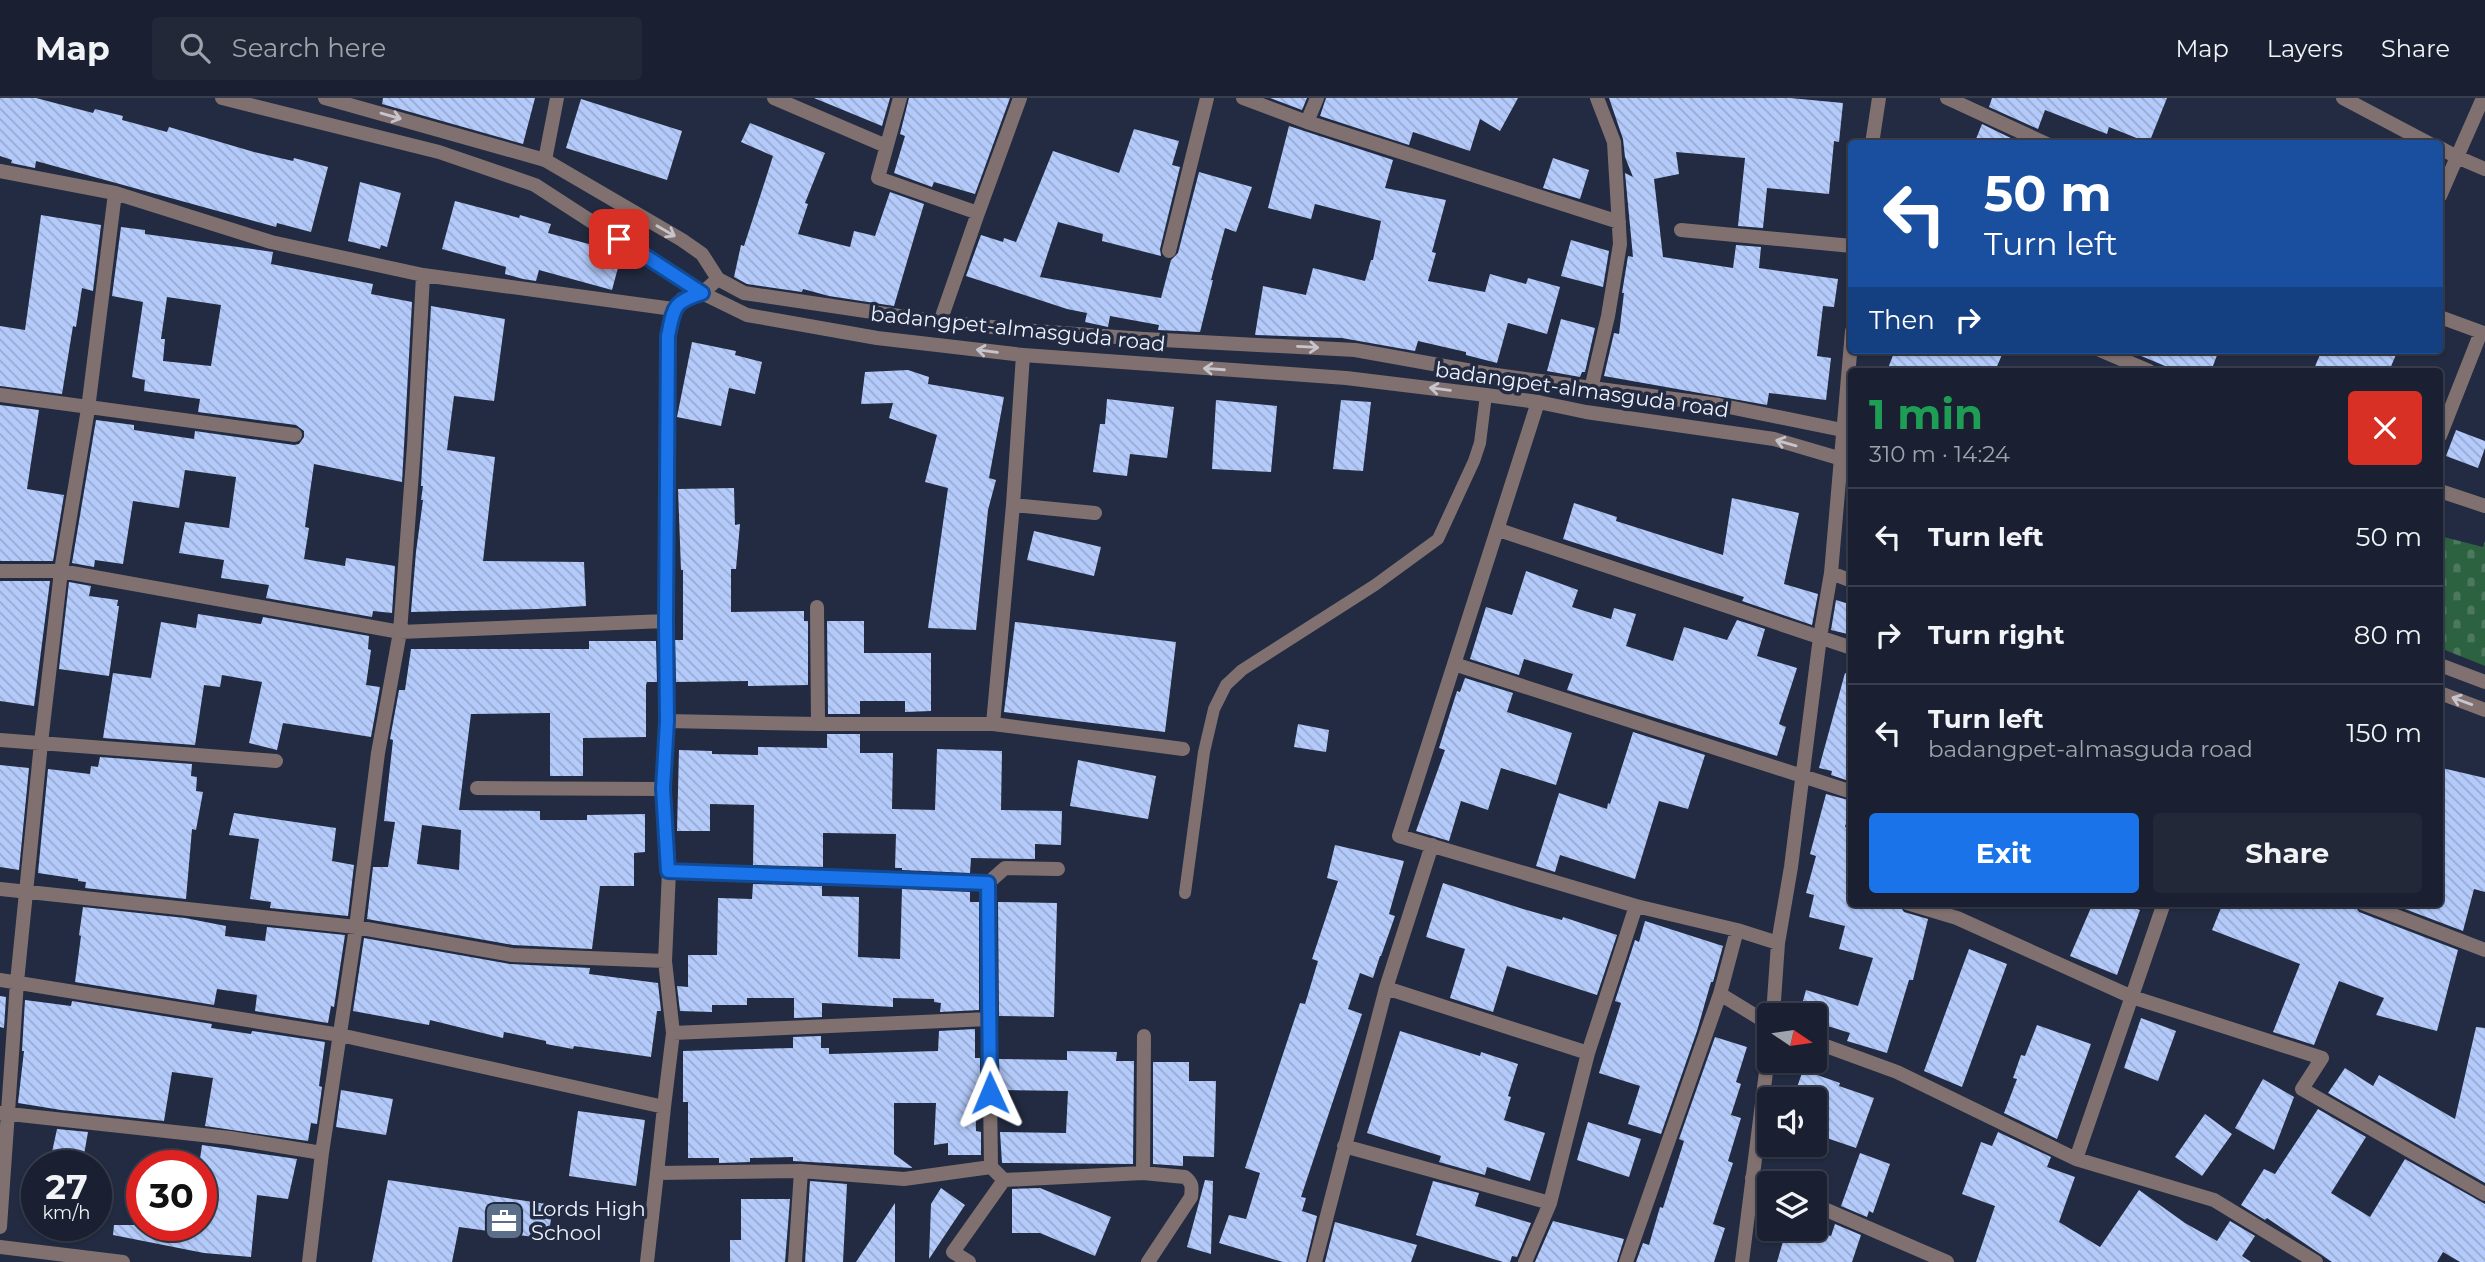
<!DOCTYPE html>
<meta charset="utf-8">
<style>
body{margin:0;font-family:Montserrat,sans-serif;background:#232839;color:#f1f3f6;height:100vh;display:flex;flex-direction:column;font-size:26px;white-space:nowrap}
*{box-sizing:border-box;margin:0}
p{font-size:23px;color:#9fa3ab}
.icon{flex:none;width:38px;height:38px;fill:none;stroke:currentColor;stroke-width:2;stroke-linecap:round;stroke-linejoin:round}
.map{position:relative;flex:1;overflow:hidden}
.panel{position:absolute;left:1848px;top:270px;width:595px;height:539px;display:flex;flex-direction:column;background:#1a2031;border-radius:7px;box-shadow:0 2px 5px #0004,0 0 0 2px #383e4d}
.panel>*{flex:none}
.hud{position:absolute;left:1848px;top:42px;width:595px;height:214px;border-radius:7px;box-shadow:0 2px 5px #0004,0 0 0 2px #383e4d;background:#1a4fa0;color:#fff;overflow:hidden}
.needle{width:46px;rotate:103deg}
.buttons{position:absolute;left:1757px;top:905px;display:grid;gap:14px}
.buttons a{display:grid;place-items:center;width:70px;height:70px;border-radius:7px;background:#1a2031;box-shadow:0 2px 5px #0004,0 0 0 2px #383e4d;font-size:35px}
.speed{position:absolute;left:21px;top:1052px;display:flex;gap:14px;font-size:35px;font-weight:700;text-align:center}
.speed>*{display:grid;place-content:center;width:91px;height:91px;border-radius:50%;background:#1a2031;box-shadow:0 2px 5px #0004,0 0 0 2px #383e4d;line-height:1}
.speed small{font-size:18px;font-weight:400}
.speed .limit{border:10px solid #d22;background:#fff;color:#111}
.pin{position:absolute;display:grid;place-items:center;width:60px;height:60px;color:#fff;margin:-30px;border-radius:14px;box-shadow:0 4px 10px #0006}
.me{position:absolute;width:77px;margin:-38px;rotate:359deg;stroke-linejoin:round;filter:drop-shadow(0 0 5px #0008)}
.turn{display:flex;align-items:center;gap:24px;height:147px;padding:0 21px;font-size:32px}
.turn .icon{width:91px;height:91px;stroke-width:2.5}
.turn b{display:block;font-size:49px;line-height:60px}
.then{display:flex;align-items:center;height:66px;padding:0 21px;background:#0003;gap:14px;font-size:26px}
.round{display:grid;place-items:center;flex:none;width:74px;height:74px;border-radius:7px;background:#232839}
.headline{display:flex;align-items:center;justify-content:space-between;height:119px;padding:0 21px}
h1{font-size:42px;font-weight:700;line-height:52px;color:#1e9e55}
.cta{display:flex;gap:14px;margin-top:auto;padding:14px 21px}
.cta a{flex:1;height:80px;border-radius:7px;background:#1a73e8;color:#fff;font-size:28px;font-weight:700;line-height:80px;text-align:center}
.cta a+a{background:#232839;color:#f1f3f6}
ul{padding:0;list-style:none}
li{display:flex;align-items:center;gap:21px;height:98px;padding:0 21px;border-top:2px solid #383e4d}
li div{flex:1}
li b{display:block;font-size:26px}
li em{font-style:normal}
header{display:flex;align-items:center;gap:42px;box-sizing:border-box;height:98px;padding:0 35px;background:#1a2031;border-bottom:2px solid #383e4d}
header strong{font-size:33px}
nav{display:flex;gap:38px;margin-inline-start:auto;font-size:24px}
.search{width:490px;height:63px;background:#232839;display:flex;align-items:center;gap:18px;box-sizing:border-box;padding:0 24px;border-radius:7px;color:#9fa3ab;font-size:26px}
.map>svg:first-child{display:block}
</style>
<header>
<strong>Map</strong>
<div class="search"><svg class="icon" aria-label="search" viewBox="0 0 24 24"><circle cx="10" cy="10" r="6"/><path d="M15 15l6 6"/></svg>Search here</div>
<nav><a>Map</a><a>Layers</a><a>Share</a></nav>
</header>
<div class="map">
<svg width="2485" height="1164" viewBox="0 0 2485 1164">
<defs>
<pattern id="cemetery-stones" width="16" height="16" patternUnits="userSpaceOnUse" patternTransform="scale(1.75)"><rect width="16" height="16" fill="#2d6241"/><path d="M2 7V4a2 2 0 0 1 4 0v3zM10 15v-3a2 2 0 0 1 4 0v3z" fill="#4c795e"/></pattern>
<pattern id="building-back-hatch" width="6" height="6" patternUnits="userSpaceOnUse" patternTransform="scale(1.75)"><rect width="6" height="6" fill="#b3cafb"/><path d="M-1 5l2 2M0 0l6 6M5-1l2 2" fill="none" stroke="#98aacf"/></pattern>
</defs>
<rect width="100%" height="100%" fill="#222b41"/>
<path fill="url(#cemetery-stones)" d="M2440,438l43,11 2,-6v125l-45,-18z"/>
<path fill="url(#building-back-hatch)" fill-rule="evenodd" d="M0,0h36l57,15 2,-4 28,7 -1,4 45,12 2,-5 85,25 39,9 1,-3 34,9 -17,65 -34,-9 -1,4 -240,-66 -1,7 -24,-5 1,-3 -12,-4z
M383,0h152l-12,46 -141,-40z
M814,0h76l-8,28z
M909,0h101l-35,96 -41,-12 -2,5 -38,-14 11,-37 -5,-2z
M1270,0h37l-5,12z
M1326,0h192l-18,33 -20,-12 -10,32 -57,-19 -4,13 -89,-29z
M1609,0h181l53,5 -4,39 -5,-1 -5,53 -62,-6 -4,40 -25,-2 7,-68 -69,-6 3,22 -25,5 9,78 70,11 3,-23 25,2 -2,21 79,11 -4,28 -11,-1 -6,50 14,2 -5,42 -57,-7 -2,12 -163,-29 10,-43 5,1 5,-41h-2l6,-37 5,1 -8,-84 8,4 -8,-20 -2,-18z
M1992,0h175l-18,45 -40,-16 -2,7 -62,-24 -7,19 -49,-22z
M581,1l101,32 -15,49 -101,-32z
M750,25l75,30 -20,50 3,1 -10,30 52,13 4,-16 21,5 15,-44 34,12 -30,102 -65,-10 -26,-7 -1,3 -55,-8 -13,-7 7,-32 3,1 29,-90 -32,-14z
M1982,26l41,20h-49z
M1289,28l104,34 -8,28 61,12 -14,52 4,1 -8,28 57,11 5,-18 36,10 2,-6 32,9 -13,47 -39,-11 -11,40 -31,-8v-3l-48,-11 -3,10 -73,-13 -87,-3 8,-49 43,9 7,-27 52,13 6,-21h2l8,-39 -66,-17 -4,15 -43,-11z
M1134,31l45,12 -7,24 8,2 -20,82 1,7 -59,-15 1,-7 -45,-12 -18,55 121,21 10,-38 7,-7 21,-81 53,15 -16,45 -11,-4 -14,52h2l-13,52 -42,-2 1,-5 -49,-9 -2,11 -23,-5 2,-9 -20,-4 -101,-33 15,-41 22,7 1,-4 12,4 37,-91 66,22z
M1553,60l36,12 -9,29 -37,-11z
M360,84l41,11 -14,54 -6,-2 -1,4 -32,-8z
M455,103l64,17 1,-3 31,9 -3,9 74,20 -10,37 -73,-20 -3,11 -13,-2 -18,-5 1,-7 -64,-18z
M41,117l60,10 -8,66 -11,-3 -6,39 -3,-1 -11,68 -62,-8v-60l25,4z
M121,129l24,3v4l128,18 -2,12 102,20 -2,10 41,8 -10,180 -88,-18 -9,63 4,1 -5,31 41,7 1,-8 49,8 -3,47 -19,-2 -1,6 -106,-19 3,-13 -48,-7 3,-18 -45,-7 6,-31 44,6 7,-51 -51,-7 -6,38 -46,-7 -10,63 -28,-4 -1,7 -22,-4 24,-143 38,5v5l60,9 1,-8 99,14 5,-1 5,-7v-6l-8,-6 -98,-13 2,-13 -56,-8 1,-11 -13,-3 11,-75 -31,-6zM167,199l54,8 -10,61 -48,-5 2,-22h-4z
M1571,142l38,11 -6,36 -42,-11z
M431,208l74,13 -11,82 -40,-5 -7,54 48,7 -12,104 101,1 2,44 -49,3 -126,3 5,-60 7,-52h-2l2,-14h-2z
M1561,221l34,9 -10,44h-3l-2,5 -33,-6z
M692,244l44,9 -1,4 27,7 -7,32 -26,-6 -8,38 -44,-9z
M1895,252h109l-9,21h-108z
M2127,252h92l-8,21h-34z
M2322,252h76l-9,21h-76z
M908,272l21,7 -1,7 76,13 -15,81 7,2 -8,30 -12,120 -48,-2 20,-140 -23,-6 12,-47 -48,-17 4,-15 -32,1 4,-32z
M1107,301l67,8 -7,51 -37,-4 -3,22 -34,-4 7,-48h5z
M1216,302l61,6 -6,66 -59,-3z
M1341,302l30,2 -8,69 -30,-2z
M0,307l39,5 -12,79 37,6 -11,66h-53z
M2456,332l29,11v7l-7,20 -32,-12z
M734,390l1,37 5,-1 -4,45h-5v43l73,-1v10h4v64l-60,1v-5l-72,1 -1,-42h8v-70h-2l-3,-81z
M1732,400l67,15 -15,71 34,10 -6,31 -70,-24 2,-4 -181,-58 11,-36 43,14 -1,4 107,34z
M1034,433l67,16 -7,29 -67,-16z
M1526,473l52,19 -6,17 39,12 3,-11 22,6 -10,32 47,15 11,-34 43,13 10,-20 28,9 -8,27 40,12 -18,56 7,3 -9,29 -210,-66 6,-16 -49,-15 -5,16 -49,-16 16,-52 26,8z
M0,483h50l-16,125 -34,-5z
M69,484l22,4 -2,10 29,4 -1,6h2l-10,70 -50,-7z
M1836,502l16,5v30l-21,-5z
M198,516l63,10 2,-7 106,19 -1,13 3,1 -5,35 14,2 -9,50 -88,-14 -6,27 -28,-7 13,-61 -40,-7 -2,12 -16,-2 -9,60 -92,-7 10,-65 38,5 10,-56 35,6z
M827,523h37v32h67v58l-26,1v-11h-45v13h-32z
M1015,524l161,20 -11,90 -161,-20z
M589,543h67l1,41h-10l-1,3v52l-63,1v38h-33v-63l-79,1 -12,96 81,1v9h47v-5l58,-1v38l-11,1v33h-34l-8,63 -79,-4 -146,-26 6,-52h15l7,-45 -11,-1 9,-81 -3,-1 9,-49h6l6,-41h178zM422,727l39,5 -2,40 -42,-6z
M1845,575l7,1v108l-21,-7 1,-4 -13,-3z
M1465,580l48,15 -6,19 65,21 -16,52 -55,-17 -13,42 -27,-9 -12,40 -33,-10 29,-81 -6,-2 18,-57 3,1z
M1298,626l31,6 -3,22 -32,-5z
M1633,634l72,23 -17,54 -29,-8 -24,78 -75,-24 -5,17 -19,-6 23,-73 48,16 1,-6 2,1z
M827,636h33v19h33l-1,56 43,1 2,-61 65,2 -1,59 61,1 -1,34 -26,-1v15l-64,-1 -1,15 -68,-3v-2h-7l1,-34 -73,-1v34l-70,-2 1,-60 -44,-1v27h-33l2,-81 33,1v3l46,1v-8l69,1z
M100,659l92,7 -1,12 6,1 -1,14 7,1 -7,38 -4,-1 -6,70 -101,-11 1,-6 -8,-1v-2l-40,-6 10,-104 42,5 1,-8 7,1z
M1078,662l78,16 -8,43 -78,-13z
M0,667l29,3 -10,102 -19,-3z
M2442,670l43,10v114l-11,-3 -11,42 -74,-28h51v-123z
M1826,696l26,7 -7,26 7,2v74h46l6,9 24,7 -15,61h-4l-22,73 -40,-12 3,-8 -35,-11v-7h-16l7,-25 52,16 15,-48 -34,-9 6,-23 -36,-9 5,-22 -8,-2 10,-37 -6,-2z
M234,715l102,15 -4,33 22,4 -6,51 -78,-8 1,-6 -21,-3 9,-60 -30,-4z
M1335,747l69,16 -15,53 6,2 -14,40h-1l-7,22 -13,-5 -12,36 14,5 -61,183 5,1 -4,13 15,5 -11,46h-23l-64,-19 10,-28 17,4 14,-46 -15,-5 55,-165 5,1 13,-43 -6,-2 26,-78 -11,-3z
M1443,785l80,26 39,11 1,-3 54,18 -20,60 -90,-29 -14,46 -43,-14 15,-49 -39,-12z
M753,786l69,2v10l37,1 -1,60 42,2 2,-70 68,3v10h9v108l-39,2 1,-9 -7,-1v-3l-41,-1v9l-71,-4v14l-28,1v-20h-47v7h-35v7l-32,-1 -3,-25 11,1v-32h29l1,-57 34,1z
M998,804l59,1 -3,114 -55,-1z
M2093,805h27l20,7 -23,65 -47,-19z
M2223,805h130l6,9 99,38 -21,81 -61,-16 8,-17 -45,-17 -25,64 -41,-13 27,-68 -88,-34z
M83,809l102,11 41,8 -1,10 40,5 2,-14 78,8 -11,72 -3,-1 -3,17 -73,-12 2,-16 -40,-6 -3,16 -139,-23 6,-46 -2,-1z
M1645,823l78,25 -10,36h-2l-14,49 -36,103 -33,-10 12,-38 -41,-13 22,-70 -6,-2 20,-61 4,2z
M364,840l146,26 80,4 -1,6 69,9 3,28h-4l-6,46 -77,-11 -1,3 -27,-5v-3l-42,-9 -1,6 -73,-18 -1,5 -76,-14z
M1969,851l38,15 -45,123 -38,-16z
M0,898l6,1 -2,31 -4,-1z
M25,902l46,6 1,-5 140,23 -1,4 40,6 1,-3 73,11 -6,44 3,1 -5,37 -6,-1 -3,18 -103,-15 8,-48 -41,-6 -8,49 -103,-11 -43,-7 6,-52h-2z
M2141,920l35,13 -18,50 -34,-13z
M2037,927l54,19 -34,95 -53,-26 13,-34 -4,-1 8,-23 4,1z
M2476,929l9,1v155l-157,-90 17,-25 28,18 6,-11 76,44z
M975,931v29h5v31h-5l1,42 5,1v23h-33v-12l-14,2 2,-42h-42v51l19,14 -120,-7v-4l-43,1v4l-31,1v-5h-31v-56h-5v-51l110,-3v-11l28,-1v12h8v6l109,-3 1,-20z
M1400,933l80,25 1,-4 37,12 -10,32 3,1 -7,23 41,13 -15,48 -43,-14 -2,8 -46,-13 2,-6 -74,-23z
M1715,939l32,10 -11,35 5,2 -10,31 10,3 -13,43 5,2 -20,61 12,4 -11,34h-78l7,-19 6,2 11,-38 3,1 21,-67 -5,-2z
M1067,953l50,1 -1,9h18l-1,103 -131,-1 -2,-31 66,1 2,-42 -68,-1 -1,-31 68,1z
M1153,964h36v19h27l-2,76 -31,-1v10l-30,-2z
M1803,972l37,13 -1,3 35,12 -18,50 -41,-14v-35h-22z
M2263,981l31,18 -20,53 -39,-22z
M341,992l52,9 -7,36 -50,-8z
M2318,1011l48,28 -35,56 39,24 35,-58 80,45v58h-25l-17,-10 -6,10h-105l-65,-44 -2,2 -24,-15 23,-36 11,5z
M578,1013l67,9 -9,66 -67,-10z
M2205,1016l27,20 -30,42 -27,-19z
M1588,1024l53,17 -12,38 -52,-17z
M57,1031l31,3 -6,34h-33z
M1998,1034l53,25 -4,10 28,10 -16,45 41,25 39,-57 46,33 32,18 13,-20 25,15 -13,20 9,6h-275l19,-56 -33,-12 19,-52 11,4z
M202,1047l95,14 -9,40 -31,-4 -6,62 -47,-4 -91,-18 1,-10h87v-59h-2z
M1860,1055l30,11 -17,49 -4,-2 -2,6 -26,-11z
M388,1082l165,25 -5,34 -89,-12 -7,35h-80z
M1205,1082l8,1 -2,73 -24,-7z
M810,1083l37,3 -4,78h-38z
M1433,1083l46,12 -4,13 56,17 -14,34 -5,-1 -2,6h-7l-87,-27z
M941,1090l24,17 -36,54 2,-55z
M1040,1090l71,29 -16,39 -55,-23h-28v-44z
M741,1101h49l-5,63h-55v-22h11z
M895,1105v59h-39z
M1553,1123l71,18 -7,23h-82z
M1335,1124l82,23 -6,17h-86z
M1835,1126l26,11 -9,27h-75l10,-34h19l25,8z"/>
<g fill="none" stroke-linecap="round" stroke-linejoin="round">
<path stroke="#807170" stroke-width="12" d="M1185,795l19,-141 10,-43 12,-24 16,-15 133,-85 63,-46 36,-78 6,-18 6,-48"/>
<path stroke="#807170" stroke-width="14" d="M774,0l112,48
M900,0l-22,80 100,35 -38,109
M1243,0l64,24 312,100
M1947,0l100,46
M2343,0l87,46
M1307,24l10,-24
M1872,46l7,-46
M2440,50l17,9 26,-59
M545,62l12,-62
M0,73l115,22 156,49 152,33 250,34 9,-10 20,-6 16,-14
M2440,98l17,-39 28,12
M978,115l42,-115
M1681,132l171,16
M1169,153l38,-153
M2440,219l41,15 -41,104
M2100,252l49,21
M1591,291l17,-73 12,-72 -6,-102 -17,-44
M0,297l295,40
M1538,304l-139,434 237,70 101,24 41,13
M2440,393l45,15
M1013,407l82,8
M1499,432l353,118
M0,473h61l339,61 265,-11 2,100 -4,68 6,82 -4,90 8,72 316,-14 2,148 13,13 139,-7 1,-137
M1831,475l21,8
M817,509l1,117
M665,523l3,-285 5,-27
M1454,566l398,128
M667,623l151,3h175l190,25
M993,626l20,-219 10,-150
M0,642l276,21
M477,690l186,1
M1432,747l-46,143 202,65
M669,773l319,12 1,136
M988,785l17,-15 53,1
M0,791l356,38 156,28 153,6
M1907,805l50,15 175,79 190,61 -20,31 183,105
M2362,805l123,47
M0,882l340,55 324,72 9,-74
M1720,896l49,30
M1773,917l5,-72 13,-76 29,-230 11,-64 21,-242
M1815,944l82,30 179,87 138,41 102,62
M664,1009l-7,66 144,-2 103,8 87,-12
M0,1015l230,25 92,15
M1344,1048l206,57
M2076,1061l88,-256
M1143,1075l42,4c8,6 7,11 6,20l-43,65
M1752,1080l17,8
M1815,1107l132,57
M0,1129l17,-245 24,-239 20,-172 27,-162 27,-216
M0,1149l123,15
M309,1164l13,-109 34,-226 22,-174 22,-121 14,-186 9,-171
M647,1164l10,-89
M795,1164l6,-91
M969,1164l-16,-10 51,-72
M1315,1164l71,-274
M1525,1164l25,-59 38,-150 48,-147
M1626,1164l94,-268 17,-64
M1742,1164l27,-214"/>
<path stroke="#807170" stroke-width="14" d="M222,0l217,54 96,33 167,108 45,22 130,23 146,17 323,23 140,17 52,7 48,10 188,27 78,23
M325,0l220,62 137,80 20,14 16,25 26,14 196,29 82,8 122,9 211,11 134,24 230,31 133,27
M2440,567l45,17
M2440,595l45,17"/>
</g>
<defs><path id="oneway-shaft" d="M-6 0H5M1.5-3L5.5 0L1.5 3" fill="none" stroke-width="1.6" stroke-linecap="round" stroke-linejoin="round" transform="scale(1.75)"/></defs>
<g stroke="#c7c5cc">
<use href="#oneway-shaft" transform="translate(391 18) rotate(16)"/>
<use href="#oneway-shaft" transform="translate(666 133) rotate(30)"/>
<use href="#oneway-shaft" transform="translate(1308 249) rotate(3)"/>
<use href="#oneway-shaft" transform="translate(987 253) rotate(-173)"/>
<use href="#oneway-shaft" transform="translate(1214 271) rotate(-176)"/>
<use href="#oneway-shaft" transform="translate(1440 291) rotate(-173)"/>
<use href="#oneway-shaft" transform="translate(1786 345) rotate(-164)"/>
<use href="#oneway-shaft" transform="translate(2462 603) rotate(-160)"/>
</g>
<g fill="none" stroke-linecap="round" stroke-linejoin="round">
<g stroke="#114b97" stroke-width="18">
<path id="route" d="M619,141l83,54c-29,9 -28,14 -34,43l-2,285 1,100 -4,68 5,82 320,12 2,210"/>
</g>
<use href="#route" stroke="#1a73e8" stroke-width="12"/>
</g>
<defs>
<g id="office-square" transform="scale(2.0125)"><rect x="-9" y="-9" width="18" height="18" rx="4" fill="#5c6f8a" stroke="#222b41"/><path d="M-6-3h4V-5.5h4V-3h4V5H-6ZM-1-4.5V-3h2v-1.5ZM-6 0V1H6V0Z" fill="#fff"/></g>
</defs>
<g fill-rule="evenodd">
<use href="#office-square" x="504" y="1123"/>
</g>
<g text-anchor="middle" stroke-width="7" stroke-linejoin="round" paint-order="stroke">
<g font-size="21" fill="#edf2fe" stroke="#222b41">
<text transform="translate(1018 231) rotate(6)" y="7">badangpet-almasguda road</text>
<text transform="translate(1582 292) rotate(8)" y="7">badangpet-almasguda road</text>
</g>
<g font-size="21" fill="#edf2fe" stroke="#222b41" text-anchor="start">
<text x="531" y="1118">Lords High<tspan x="531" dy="24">School</tspan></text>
</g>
</g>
</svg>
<div class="buttons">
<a><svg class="needle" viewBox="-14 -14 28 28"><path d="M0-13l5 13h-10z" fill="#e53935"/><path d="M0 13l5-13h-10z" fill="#9fa3ab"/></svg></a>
<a><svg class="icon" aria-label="sound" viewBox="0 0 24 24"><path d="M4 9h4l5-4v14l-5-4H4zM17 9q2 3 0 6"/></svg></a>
<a><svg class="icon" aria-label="layers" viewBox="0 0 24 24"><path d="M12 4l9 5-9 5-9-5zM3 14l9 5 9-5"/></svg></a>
</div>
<div class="speed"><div>27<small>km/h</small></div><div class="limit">30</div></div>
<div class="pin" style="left:619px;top:141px;background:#d93025"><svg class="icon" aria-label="arrive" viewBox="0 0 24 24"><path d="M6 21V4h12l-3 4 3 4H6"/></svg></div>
<svg class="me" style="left:990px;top:995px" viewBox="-20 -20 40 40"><path d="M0-17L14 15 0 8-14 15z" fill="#1a73e8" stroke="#fff" stroke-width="4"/></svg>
<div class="hud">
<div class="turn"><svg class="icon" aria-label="left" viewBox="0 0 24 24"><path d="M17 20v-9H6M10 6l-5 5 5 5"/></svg><div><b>50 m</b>Turn left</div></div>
<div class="then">Then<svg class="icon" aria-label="right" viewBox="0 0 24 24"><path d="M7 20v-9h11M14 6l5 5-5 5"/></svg></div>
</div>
<section class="panel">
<div class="headline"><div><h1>1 min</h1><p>310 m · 14:24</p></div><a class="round" style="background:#d93025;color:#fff"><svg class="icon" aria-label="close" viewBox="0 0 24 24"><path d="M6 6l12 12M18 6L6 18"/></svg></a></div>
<ul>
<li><svg class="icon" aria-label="left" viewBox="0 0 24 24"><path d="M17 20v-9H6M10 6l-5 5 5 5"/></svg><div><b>Turn left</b></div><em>50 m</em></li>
<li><svg class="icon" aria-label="right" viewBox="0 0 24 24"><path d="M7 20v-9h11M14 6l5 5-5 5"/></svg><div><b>Turn right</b></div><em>80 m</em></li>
<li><svg class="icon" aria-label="left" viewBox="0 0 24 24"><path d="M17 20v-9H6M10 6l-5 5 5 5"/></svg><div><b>Turn left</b><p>badangpet-almasguda road</p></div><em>150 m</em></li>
</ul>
<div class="cta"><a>Exit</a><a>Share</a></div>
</section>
</div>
